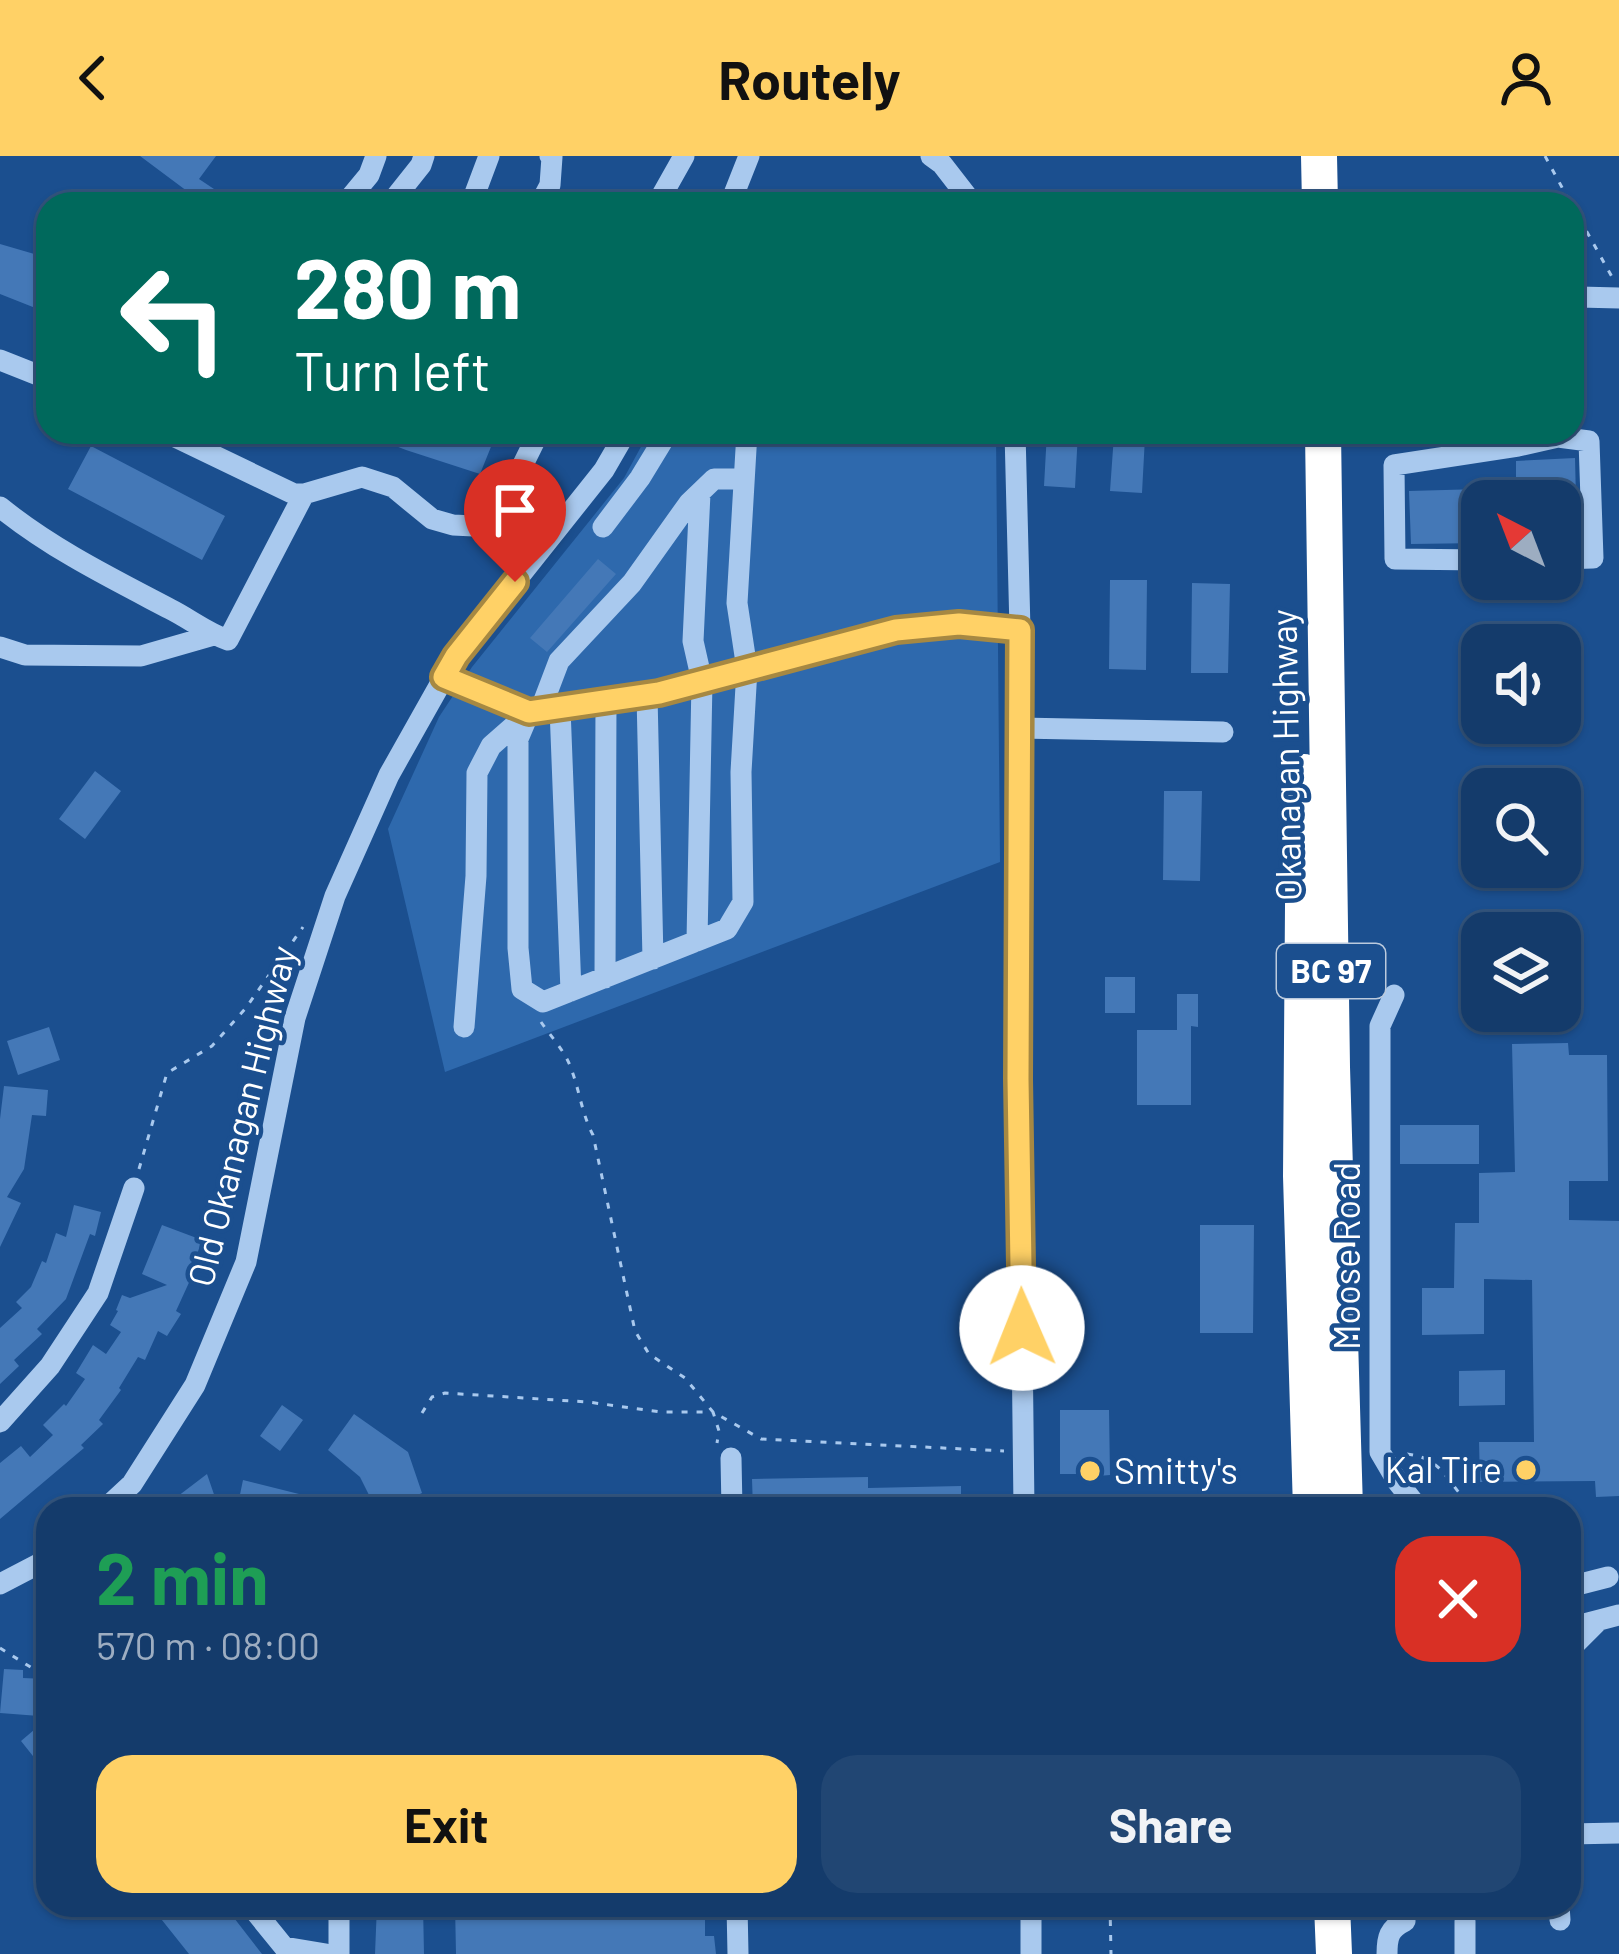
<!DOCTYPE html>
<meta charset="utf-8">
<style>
body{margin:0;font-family:Barlow,sans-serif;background:#214673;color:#f1f3f6;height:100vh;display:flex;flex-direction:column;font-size:45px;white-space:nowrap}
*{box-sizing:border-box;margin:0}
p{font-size:39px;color:#9dadc1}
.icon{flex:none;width:66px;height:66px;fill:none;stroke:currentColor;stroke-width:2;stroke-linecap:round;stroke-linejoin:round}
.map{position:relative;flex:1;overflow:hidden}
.drawer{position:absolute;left:36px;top:1341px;width:1545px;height:420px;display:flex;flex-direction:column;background:#143b6b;border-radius:36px;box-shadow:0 3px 9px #0004,0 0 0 3px #33557e}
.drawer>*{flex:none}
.guide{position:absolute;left:36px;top:36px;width:1548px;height:252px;border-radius:36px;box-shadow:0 3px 9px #0004,0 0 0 3px #33557e;background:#00695c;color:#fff;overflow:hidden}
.needle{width:78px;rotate:318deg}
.buttons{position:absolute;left:1461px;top:324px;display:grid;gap:24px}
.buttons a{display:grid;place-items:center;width:120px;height:120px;border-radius:24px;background:#143b6b;box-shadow:0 3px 9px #0004,0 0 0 3px #33557e;font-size:60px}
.pin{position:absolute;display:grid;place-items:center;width:102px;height:102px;color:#fff;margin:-123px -51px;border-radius:50% 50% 50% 0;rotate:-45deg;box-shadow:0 0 12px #0007}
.pin .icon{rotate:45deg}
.me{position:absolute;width:132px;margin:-66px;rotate:359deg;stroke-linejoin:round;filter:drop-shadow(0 0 9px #0008)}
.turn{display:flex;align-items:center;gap:42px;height:252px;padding:0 60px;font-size:54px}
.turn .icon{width:156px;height:156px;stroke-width:2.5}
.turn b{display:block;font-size:84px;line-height:102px}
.round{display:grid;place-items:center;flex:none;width:126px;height:126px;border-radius:36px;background:#214673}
.overview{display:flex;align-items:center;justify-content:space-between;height:204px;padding:0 60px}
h1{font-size:72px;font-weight:700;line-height:90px;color:#1e9e55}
.primary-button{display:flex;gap:24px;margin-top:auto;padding:24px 60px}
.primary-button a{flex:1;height:138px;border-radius:36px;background:#ffd166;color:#111;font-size:48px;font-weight:700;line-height:138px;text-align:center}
.primary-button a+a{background:#214673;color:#f1f3f6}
header{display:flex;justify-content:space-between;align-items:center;height:156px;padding:0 60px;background:#ffd166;color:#111;font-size:54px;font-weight:700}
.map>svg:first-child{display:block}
</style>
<header><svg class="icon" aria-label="back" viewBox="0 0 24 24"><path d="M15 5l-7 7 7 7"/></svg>Routely<svg class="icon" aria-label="person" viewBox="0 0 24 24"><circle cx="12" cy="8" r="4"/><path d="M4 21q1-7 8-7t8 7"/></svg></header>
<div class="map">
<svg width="1619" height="1798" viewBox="0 0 1619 1798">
<rect width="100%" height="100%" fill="#1b4f8f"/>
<path fill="#2e69ad" d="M649,276h171l1,13 175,-12 4,429 -555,210 -57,-243 51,-112 33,-50 152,-189z"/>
<path fill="#4478b7" d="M140,0h76l-17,23 15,10 -11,14z
M0,88l48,14v55l-48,-19z
M365,276h132l-17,42 -74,-24 -41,-16z
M1047,276h31l-3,56 -31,-2z
M1114,279l31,2 -3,56 -32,-2z
M91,290l134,70 -23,44 -134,-71z
M1575,302l2,82 -17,1v-40h-78v42l-71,1 -2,-53 107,-3v-27z
M598,403l18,15 -69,78 -17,-14z
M1110,424h37l-1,90 -37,-1z
M1192,427l38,1 -2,89h-37z
M95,615l26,20 -36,48 -26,-20z
M1164,635h38l-2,90 -37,-1z
M1105,821h30v36h-30z
M1177,838h21v33l-7,-1v79h-54v-75h40z
M49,871l11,33 -42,15 -11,-34z
M1568,887l1,12h38l1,126h-39v39l50,1v275l-23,1 -1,-16 -115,1 -1,-40h55l-2,-162 -48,-1v55l-62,1v-47h32l1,-65h24v-50l36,-1 -3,-128z
M4,930l44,4 -2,26 -14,-1 -8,54 -17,28 14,6 -21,44v-128z
M1400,969h79v39h-79z
M74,1049l27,7 -6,24 -5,-2 -24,65 -29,30 5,5 -28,26 5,6 -19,18v-56l22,-20 -6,-6 15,-15 11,-26 4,2 10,-30 10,4z
M162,1069l40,15 -13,37 3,-1 -16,35 5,3 -14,22 -9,-5 -13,29 -7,-3 -19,31 2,2 -22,30 4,4 -22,21 3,3 -84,71v-56l21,-17 9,11 23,-22 -10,-10 21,-21 2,2 19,-27 -9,-6 17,-28 13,9 15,-22 -11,-7 8,-14 -2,-1 6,-15 8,3 37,-13 -25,-11z
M1200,1069h54l-1,108h-53z
M1505,1214v35l-46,1v-35z
M282,1249l21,15 -23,31 -20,-15z
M1060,1254h49l1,65 -12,1v3h-19v-5h-19z
M354,1258l54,38 14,41 -36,16h-10l-16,-32 -32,-27z
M207,1318l12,35h-58z
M868,1321v11l93,-2v23h-208l-1,-30z
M243,1324l100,25 -1,4h-105z
M4,1513l19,1v8l23,1 -7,37 -39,-3z
M48,1562v57l-27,-34z
M150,1749h74l38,49h-73z
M377,1749h46l1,49h-49z
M455,1749h250v31h9l2,18h-260z"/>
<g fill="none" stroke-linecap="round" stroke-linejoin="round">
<path stroke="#a9c9ee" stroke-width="3" stroke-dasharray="6 9" stroke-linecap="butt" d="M1545,0l26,48
M1572,49l40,72
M541,866c11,16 25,30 31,49 8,22 10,43 21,64l42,196 14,23 36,24 28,34 48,27 243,12
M139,1013l28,-96 45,-27 33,-37 58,-82
M422,1257l10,-16 13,-4 143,9 73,10h52l6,19 -2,12
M1407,1298c47,5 42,49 78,54
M0,1492l48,30
M1110,1749l1,49"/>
<path stroke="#a9c9ee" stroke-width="21" d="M931,0l11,8 31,40
M345,48l24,-29 7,-19
M390,48l31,-39 3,-9
M471,48l18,-48
M540,48l10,-19 2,-28 -2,-1
M657,48l27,-48
M730,48l19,-48
M1572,147l7,-6 40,1
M0,204l48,19
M165,276l129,62h10l58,-17 31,10 39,32 21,6 21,1 16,-6 12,-13 37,-75
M1015,276l5,198 -1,449 5,430
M0,351c52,42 111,71 170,102 20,10 37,24 58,31l76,-146
M603,371l37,-49 28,-46
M1482,404l-87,-1 -1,-94 124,-19 40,-9 31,4 4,117 -33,1
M0,491l25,8 116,1 73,-21
M444,521l85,36 130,-20 238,-63 62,-6 61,6
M647,539l6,264
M560,552l11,283
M540,555l19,-50 73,-78 57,-80 25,-24h30
M529,557l-11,26v209l4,41 21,13 184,-73 16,-27 -2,-130 6,-103 -10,-66 10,-171
M1020,572l203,4
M697,785l5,-260 -9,-40 7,-148
M605,822l1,-278
M1394,839l-14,31v426l17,29 22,28
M464,871l12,-151 1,-103 14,-27 33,-29
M0,1266l50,-56 48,-73 36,-105
M731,1302l1,51
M105,1353l27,-25 63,-99 51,-123 49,-244 40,-122 54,-121 67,-119 148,-186 22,-38
M0,1428l48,-25
M1569,1431l39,-10
M1569,1472l50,-13
M1569,1499l6,-11 21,-21
M1569,1678l50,-1
M250,1749l34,42 42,7
M737,1749l1,49
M1031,1749v49
M1559,1749l1,15
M1465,1765v33
M339,1798v-49
M1387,1798c0,-17 2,-25 18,-33"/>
<path stroke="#fff" stroke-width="36" d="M1319,0l1,48
M1323,276l9,635 13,442
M1304,616l-3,404 10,333
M1332,1749l2,49"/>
</g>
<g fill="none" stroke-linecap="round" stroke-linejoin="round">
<g stroke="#a68842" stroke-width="30">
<path id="route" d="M515,426l-59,74 -12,21 85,35 130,-19 237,-63 63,-6 61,6 -2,449 4,249"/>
</g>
<use href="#route" stroke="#ffd166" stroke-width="21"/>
</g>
<g fill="#ffd166" stroke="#1b4f8f" stroke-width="4.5">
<circle cx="1526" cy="1314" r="12"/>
<circle cx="1090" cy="1315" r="12"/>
</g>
<g text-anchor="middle" stroke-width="9" stroke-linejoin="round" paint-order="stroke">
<rect fill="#1b4f8f" stroke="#bbcadd" stroke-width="3" x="1277" y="788" width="108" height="54" rx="9"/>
<g font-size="33" font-weight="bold" fill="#fff">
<text x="1331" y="827">BC 97</text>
</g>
<g font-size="36" fill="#fff" stroke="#1b4f8f">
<text transform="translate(1286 599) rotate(-91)" y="13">Okanagan Highway</text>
<text transform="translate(242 960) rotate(-76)" y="13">Old Okanagan Highway</text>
<text transform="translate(1347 1100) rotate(-90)" y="13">Moose Road</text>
</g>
<g font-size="36" fill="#fff" stroke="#1b4f8f" text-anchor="end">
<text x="1502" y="1327">Kal Tire</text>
<text x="1114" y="1328" text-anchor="start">Smitty's</text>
</g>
</g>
</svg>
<div class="buttons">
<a><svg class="needle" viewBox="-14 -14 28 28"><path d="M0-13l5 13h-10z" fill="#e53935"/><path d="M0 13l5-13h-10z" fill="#9dadc1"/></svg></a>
<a><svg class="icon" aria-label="sound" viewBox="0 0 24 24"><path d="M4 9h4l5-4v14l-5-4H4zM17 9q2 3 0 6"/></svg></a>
<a><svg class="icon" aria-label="search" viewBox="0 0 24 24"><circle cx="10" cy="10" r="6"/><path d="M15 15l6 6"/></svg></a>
<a><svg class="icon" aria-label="layers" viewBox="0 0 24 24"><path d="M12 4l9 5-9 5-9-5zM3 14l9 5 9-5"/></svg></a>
</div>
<div class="pin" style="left:515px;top:426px;background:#d93025"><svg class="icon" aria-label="arrive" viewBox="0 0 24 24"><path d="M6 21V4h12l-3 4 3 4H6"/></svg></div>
<svg class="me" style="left:1022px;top:1172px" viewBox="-20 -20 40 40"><circle r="19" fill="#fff"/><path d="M0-13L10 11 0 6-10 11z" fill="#ffd166"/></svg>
<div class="guide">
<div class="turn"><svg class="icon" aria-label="left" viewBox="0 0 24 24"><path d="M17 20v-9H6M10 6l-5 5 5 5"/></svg><div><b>280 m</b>Turn left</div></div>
</div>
<section class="drawer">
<div class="overview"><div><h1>2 min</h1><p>570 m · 08:00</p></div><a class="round" style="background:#d93025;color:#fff"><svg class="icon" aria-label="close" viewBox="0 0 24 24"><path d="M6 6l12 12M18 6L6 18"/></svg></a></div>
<div class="primary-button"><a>Exit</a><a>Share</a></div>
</section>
</div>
